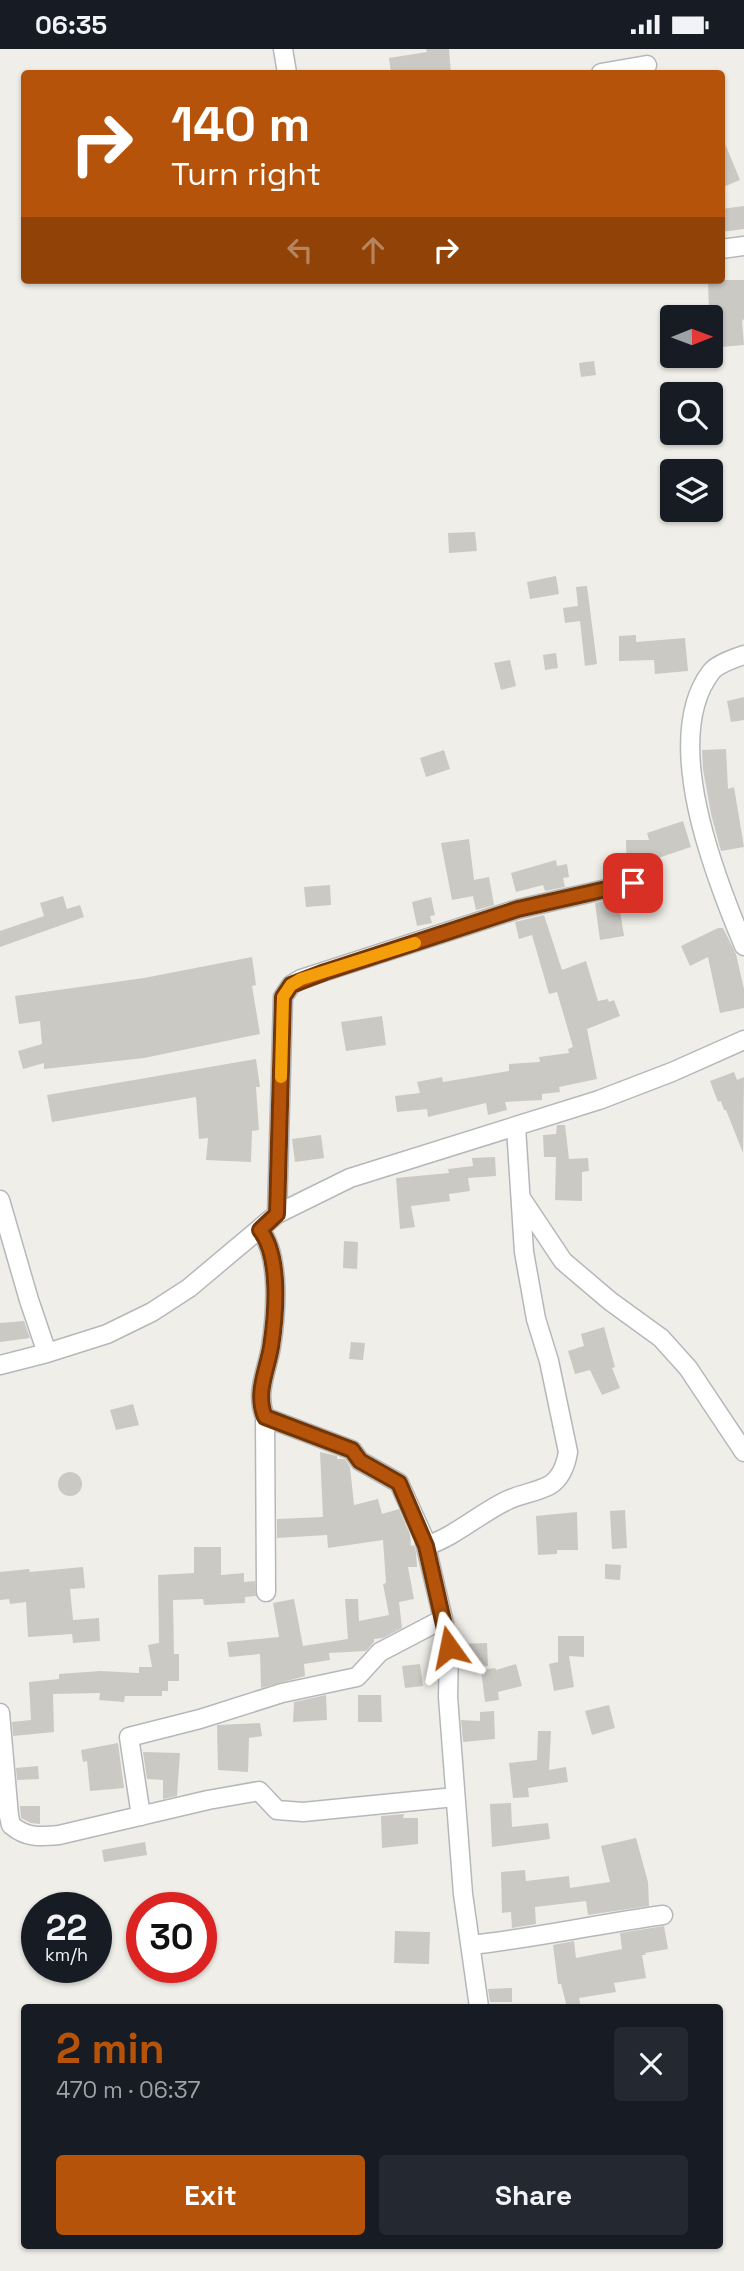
<!DOCTYPE html>
<meta charset="utf-8">
<style>
body{margin:0;font-family:"Space Grotesk",sans-serif;background:#242831;color:#f1f3f6;height:100vh;display:flex;flex-direction:column;font-size:26px;white-space:nowrap}
*{box-sizing:border-box;margin:0}
p{font-size:23px;color:#9ea1a6}
.icon{flex:none;width:38px;height:38px;fill:none;stroke:currentColor;stroke-width:2;stroke-linecap:round;stroke-linejoin:round}
.map{position:relative;flex:1;overflow:hidden}
.panel{position:absolute;left:21px;top:1955px;width:702px;height:245px;display:flex;flex-direction:column;background:#171b24;border-radius:7px;box-shadow:0 2px 5px #0004}
.panel>*{flex:none}
.guide{position:absolute;left:21px;top:21px;width:704px;height:214px;border-radius:7px;box-shadow:0 2px 5px #0004;background:#b45309;color:#fff;overflow:hidden}
.needle{width:46px;rotate:89deg}
.fabs{position:absolute;left:660px;top:256px;display:grid;gap:14px}
.fabs a{display:grid;place-items:center;width:63px;height:63px;border-radius:7px;background:#171b24;box-shadow:0 2px 5px #0004;font-size:35px}
.speed{position:absolute;left:21px;top:1843px;display:flex;gap:14px;font-size:35px;font-weight:700;text-align:center}
.speed>*{display:grid;place-content:center;width:91px;height:91px;border-radius:50%;background:#171b24;box-shadow:0 2px 5px #0004;line-height:1}
.speed small{font-size:18px;font-weight:400}
.speed .limit{border:10px solid #d22;background:#fff;color:#111}
.pin{position:absolute;display:grid;place-items:center;width:60px;height:60px;color:#fff;margin:-30px;border-radius:14px;box-shadow:0 4px 10px #0006}
.me{position:absolute;width:77px;margin:-38px;rotate:348deg;stroke-linejoin:round;filter:drop-shadow(0 0 5px #0008)}
.turn{display:flex;align-items:center;gap:24px;height:147px;padding:0 35px;font-size:32px}
.turn .icon{width:91px;height:91px;stroke-width:2.5}
.turn b{display:block;font-size:49px;line-height:60px}
.lanes{display:flex;align-items:center;height:66px;padding:0 35px;background:#0003;justify-content:center;gap:35px;direction:ltr}
.lanes .off{opacity:.35}
.round{display:grid;place-items:center;flex:none;width:74px;height:74px;border-radius:7px;background:#242831}
.headline{display:flex;align-items:center;justify-content:space-between;height:119px;padding:0 35px}
h1{font-size:42px;font-weight:700;line-height:52px;color:#b45309}
.primary-button{display:flex;gap:14px;margin-top:auto;padding:14px 35px}
.primary-button a{flex:1;height:80px;border-radius:7px;background:#b45309;color:#fff;font-size:28px;font-weight:700;line-height:80px;text-align:center}
.primary-button a+a{background:#242831;color:#f1f3f6}
.status{display:flex;justify-content:space-between;align-items:center;height:49px;padding:0 35px;background:#171b24;direction:ltr}
.status svg{height:19px;fill:currentColor}
.map>svg:first-child{display:block}
</style>
<div class="status"><b>06:35</b><svg viewBox="0 0 49 12"><path d="M0 12V9h3v3zM5 12V6h3v6zM10 12V3h3v9zM15 12V0h3v12zM26 1h20v11H26zM47 4h2v5h-2z"/></svg></div>
<div class="map">
<svg width="744" height="2222" viewBox="0 0 744 2222">
<rect width="100%" height="100%" fill="#f0eee8"/>
<path fill="#cbc9c4" d="M426,0h23l2,24h-60l-2,-15 38,-6z
M721,85l19,46 -19,8z
M744,157v23l-23,3v-23z
M708,231h36v39l-2,2 2,24 -34,3z
M594,312l2,14 -15,2 -2,-14z
M475,483l2,19 -28,2 -1,-20z
M556,527l3,18 -29,5 -3,-17z
M587,537l10,78 -12,2 -5,-45 -15,2 -2,-15 15,-2 -2,-19z
M636,586v7l49,-4 3,33 -33,3 -1,-14 -35,1v-25z
M556,604l2,15 -13,2 -2,-15z
M510,611l6,26 -15,4 -7,-27z
M744,648v23l-13,2 -4,-21z
M726,700l2,40 6,-2 10,60 -23,4 -10,-37 -8,-45 -1,-19z
M444,701l6,19 -24,8 -6,-19z
M683,772l8,26 -48,16 1,15 -8,-6 -9,1 -1,-33h23l-2,-7z
M469,790l5,41 15,-3 5,28 -18,5 -3,-14 -21,4 -11,-57z
M556,811l1,6 10,-2 2,13 -6,1 2,9 -20,4 -2,-6 -27,7 -5,-19z
M330,836l1,20 -25,2 -2,-20z
M643,839l1,22 -24,1 4,25 -24,4 -5,-37 41,-9z
M63,847l4,13 13,-4 4,12 -84,30v-16l44,-15 -4,-13z
M431,848l4,18 -5,1 2,7 -15,3 -5,-24z
M544,866l18,55 24,-9 12,40 10,-2 1,3 5,-2 6,16 -33,13 10,50 -38,8 1,5 -18,2v6l-37,2 2,8 -19,5 -2,-12 -58,14 -1,-8 -30,3 -2,-16 25,-3 -3,-11 25,-5 1,5 66,-11v-7l31,-2 -1,-5 30,-4 -1,-4 5,-2 -16,-55 -8,2 -17,-59 -13,4 -4,-17z
M718,879h5l13,26 8,35v19l-24,5 -12,-56 -18,9 -9,-20z
M252,908l4,28 -4,1 8,48 -116,24 -100,11v-6l-21,6 -5,-18 24,-7 -2,-23 -21,3 -4,-28 129,-18z
M382,967l4,29 -40,6 -5,-29z
M256,1010l4,28h-4l3,43 -7,1 -1,31 -45,-2 2,-22 -9,1 -3,-42 -144,25 -5,-27z
M734,1023l3,8 7,-3 -1,76 -17,-43h-2l-3,-9 -3,1 -8,-21z
M557,1076h8l4,34 19,-1 1,13 -7,1v29l-27,-1 1,-43h-12l-1,-22 13,-1z
M321,1086l3,23 -29,4 -3,-23z
M495,1108l1,19 -28,2 2,13 -21,3 1,7 -39,5 4,21 -15,2 -4,-51 53,-5 -1,-4 25,-3 -1,-8z
M344,1192l14,1 -1,27 -14,-1z
M24,1272l6,17 -30,4v-19z
M604,1278l11,40 -3,1 8,20 -18,7 -12,-25 -15,4 -7,-23 16,-5 -3,-12z
M351,1293l14,1 -2,17 -14,-1z
M133,1355l6,21 -23,5 -6,-20z
M320,1403l17,4v3h8l5,8 4,38 24,-6 4,15 17,-5 11,25 1,12 3,-1 2,7 1,15h-9l6,32 -15,3 3,26 -19,10 -9,1v3l-8,9 -37,2 1,7 -26,4 1,12 -44,12 -1,-34 -31,3 -2,-15 52,-5 -6,-34 21,-4 9,47 45,-7 -3,-40h13l1,22 30,-6 -6,-31 3,-1 -3,-43 -55,8 -1,-13 -50,3v-19l46,-2z
M58 1435a12 12 0 1 1 24 0a12 12 0 1 1-24 0Z
M625,1461l2,38 -15,1 -2,-38z
M577,1463l1,38h-21v4l-19,1 -2,-39z
M194,1498h27v28l23,-2v9l11,-1 1,15 -11,1v6l-41,2 -1,-6 -30,1 1,54h5v27h-11v10h-6v5h-37l-1,6 -25,-2 1,-7 -47,1 1,38 -41,4 -1,-14 19,-2 -2,-38 30,-3v-5l41,-3 39,2v-6h13l-4,-22 11,-2 -1,-68 36,-2z
M605,1515l16,1 -1,15 -15,-1z
M83,1518l2,21 -15,1 3,31 26,-2 1,23 -27,2 -1,-9 -44,3 -2,-35 -16,2 -1,-5 -9,1v-28l29,-3 1,3z
M558,1587h26v21l-15,-1 5,31 -20,4 -5,-27 9,-2z
M487,1594l1,23 -28,1v-23z
M420,1615l3,22 -18,2 -3,-22z
M516,1615l6,22 -24,6 1,8 -14,2 -4,-32 14,-2 1,2z
M326,1646l1,25 -34,2 1,-20z
M358,1646h23l1,27h-24z
M609,1656l6,23 -23,7 -7,-24z
M494,1662l1,28 -32,3 -2,-22 19,1v-9z
M260,1674l2,13 -13,2 -1,34 -30,-2 -1,-45z
M538,1682h13l-2,39 17,-3 2,15 -40,6 1,9 -16,1 -4,-35 28,-3z
M118,1694l6,45 -34,3 -3,-30 -4,1 -2,-12z
M143,1703l37,1 -3,43 -14,3v-19l-16,-1z
M38,1717l1,13 -22,1 -1,-12z
M511,1754l1,24 36,-4 2,16 -58,8 -2,-43z
M20,1757h20v18l-9,-1 -10,-5z
M404,1765l-1,4h15v26l-36,4 -1,-32z
M636,1789l12,44 1,24 -61,9 -2,-14 -51,6 1,17 -24,4 -1,-16 -9,1 -1,-41 24,-2 1,11 43,-5 1,12 40,-6 -9,-36z
M145,1793l2,13 -43,7 -2,-12z
M664,1877l4,23 -23,4 1,2h-4l4,23 -32,5 2,9 -37,6 2,9h-14l-6,-23h-3l-5,-39 21,-4 2,17 46,-9 -2,-16z
M395,1882l35,1 -1,32 -35,-1z
M512,1939v14h-22l-2,-13z"/>
<g fill="none" stroke-linecap="round" stroke-linejoin="round">
<g stroke="#b5b8bb" stroke-width="21">
<path id="street" d="M283,0l4,24
M601,24l46,-8
M721,200l23,-3
M744,606c-9,3 -27,9 -33,17 -51,67 4,205 33,274
M521,1149l42,63 47,40 51,37 27,30 56,84
M0,1151l29,100 18,53
M277,1165l6,-217 8,-12 10,-6 217,-70 115,-26
M260,1181c21,26 16,85 11,117 -4,24 -16,46 -6,70l87,33 8,11 39,22 25,55 19,81 6,28 -1,50 15,197 16,113
M0,1316l47,-12 60,-19 45,-22 37,-24 88,-74 73,-36 249,-78 73,-28 72,-32
M265,1368l1,175
M426,1497c30,-10 54,-33 82,-46 13,-6 29,-8 42,-15 11,-7 16,-21 18,-33l-19,-91 -13,-42 -12,-67 -8,-125
M0,1664l9,103 2,9c15,13 29,12 48,10l149,-35 51,-9 18,19 26,2 152,-15
M141,1767l-12,-79 71,-18 82,-26 75,-16 23,-25 63,-33
M471,1896c64,-7 127,-21 192,-30"/>
</g>
<use href="#street" stroke="#fff" stroke-width="18"/>
</g>
<g fill="none" stroke-linecap="round" stroke-linejoin="round">
<g stroke="#753606" stroke-width="18">
<path id="route" d="M449,1598l-23,-101 -27,-63 -39,-22 -8,-11 -87,-33c-10,-24 2,-46 6,-70 5,-32 10,-91 -11,-117l17,-16 6,-217 8,-12 34,-13 193,-63 115,-26"/>
</g>
<use href="#route" stroke="#b45309" stroke-width="12"/>
<path stroke="#f59e0b" stroke-width="12" d="M281,1028l2,-80 8,-12 10,-6 114,-36"/>
</g>
</svg>
<div class="fabs">
<a><svg class="needle" viewBox="-14 -14 28 28"><path d="M0-13l5 13h-10z" fill="#e53935"/><path d="M0 13l5-13h-10z" fill="#9ea1a6"/></svg></a>
<a><svg class="icon" aria-label="search" viewBox="0 0 24 24"><circle cx="10" cy="10" r="6"/><path d="M15 15l6 6"/></svg></a>
<a><svg class="icon" aria-label="layers" viewBox="0 0 24 24"><path d="M12 4l9 5-9 5-9-5zM3 14l9 5 9-5"/></svg></a>
</div>
<div class="speed"><div>22<small>km/h</small></div><div class="limit">30</div></div>
<div class="pin" style="left:633px;top:834px;background:#d93025"><svg class="icon" aria-label="arrive" viewBox="0 0 24 24"><path d="M6 21V4h12l-3 4 3 4H6"/></svg></div>
<svg class="me" style="left:449px;top:1598px" viewBox="-20 -20 40 40"><path d="M0-17L14 15 0 8-14 15z" fill="#b45309" stroke="#fff" stroke-width="4"/></svg>
<div class="guide">
<div class="turn"><svg class="icon" aria-label="right" viewBox="0 0 24 24"><path d="M7 20v-9h11M14 6l5 5-5 5"/></svg><div><b>140 m</b>Turn right</div></div>
<div class="lanes"><svg class="icon off" aria-label="left" viewBox="0 0 24 24"><path d="M17 20v-9H6M10 6l-5 5 5 5"/></svg><svg class="icon off" aria-label="ahead" viewBox="0 0 24 24"><path d="M12 20V5M6 11l6-6 6 6"/></svg><svg class="icon" aria-label="right" viewBox="0 0 24 24"><path d="M7 20v-9h11M14 6l5 5-5 5"/></svg></div>
</div>
<section class="panel">
<div class="headline"><div><h1>2 min</h1><p>470 m · 06:37</p></div><a class="round"><svg class="icon" aria-label="close" viewBox="0 0 24 24"><path d="M6 6l12 12M18 6L6 18"/></svg></a></div>
<div class="primary-button"><a>Exit</a><a>Share</a></div>
</section>
</div>
